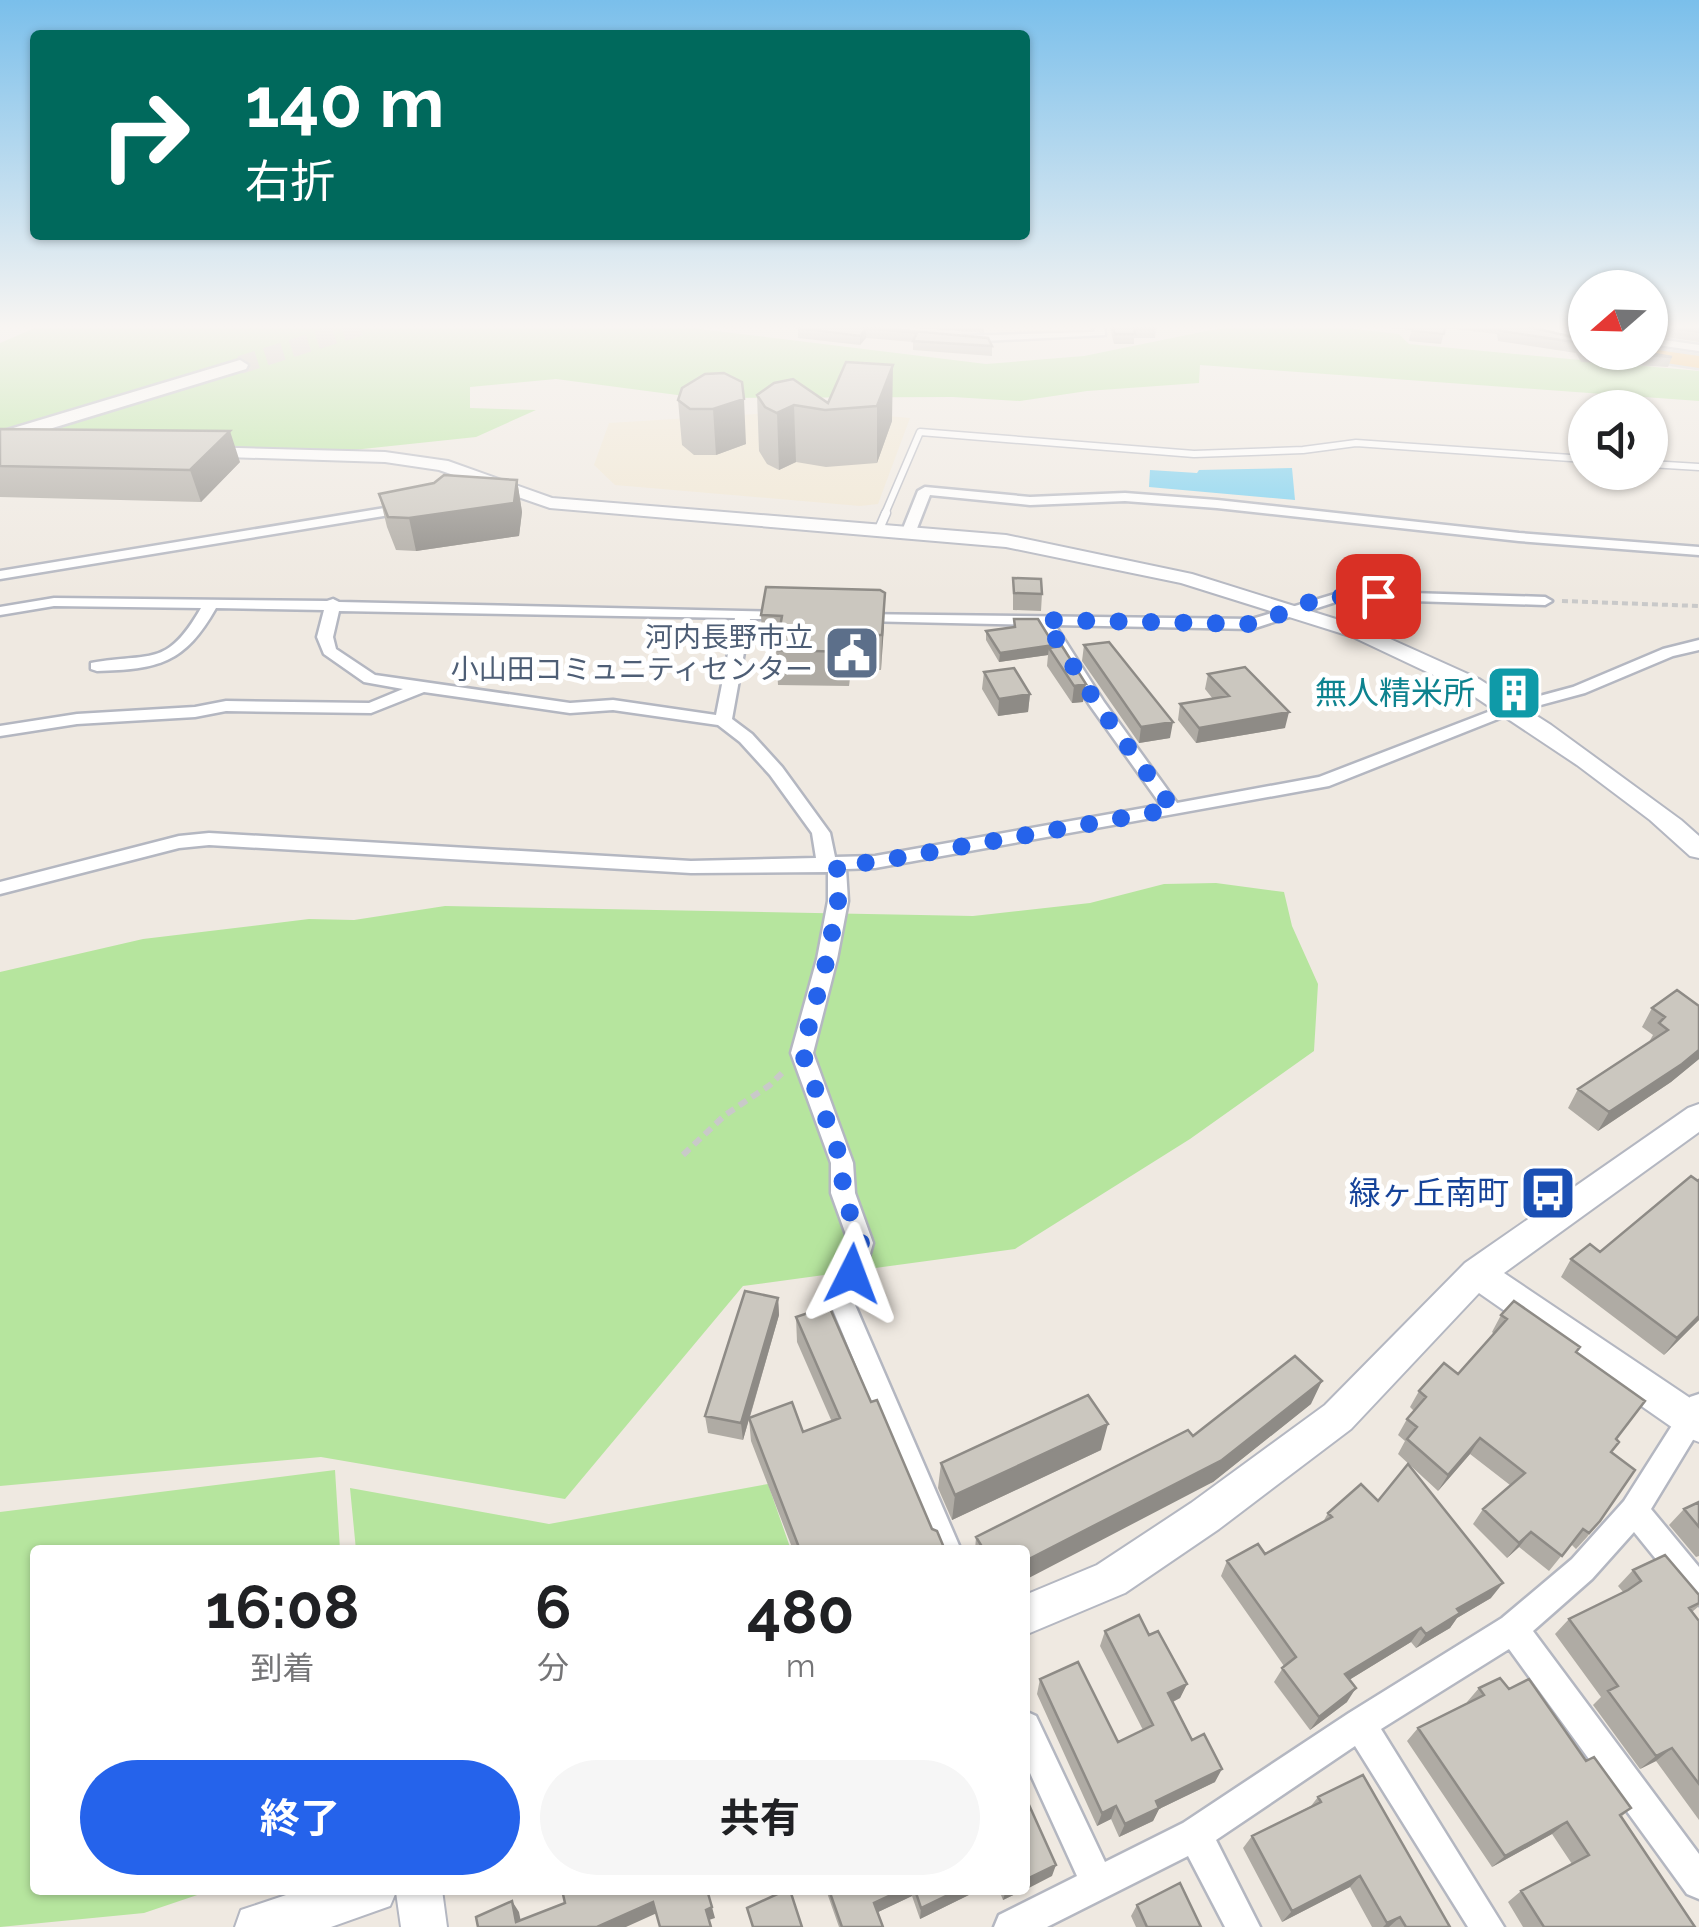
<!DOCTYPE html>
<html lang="ja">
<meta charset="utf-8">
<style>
body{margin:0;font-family:Raleway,"Noto Sans JP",sans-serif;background:#f6f6f6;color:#202124;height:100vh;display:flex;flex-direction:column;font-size:38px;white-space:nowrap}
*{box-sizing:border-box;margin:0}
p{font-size:32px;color:#757577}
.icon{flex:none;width:55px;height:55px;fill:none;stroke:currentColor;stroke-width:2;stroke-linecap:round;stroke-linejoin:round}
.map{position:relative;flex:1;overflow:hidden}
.details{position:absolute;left:30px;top:1545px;width:1000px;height:350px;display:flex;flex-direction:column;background:#fff;border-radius:10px;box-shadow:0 2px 8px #0004}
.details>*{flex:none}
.hud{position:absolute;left:30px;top:30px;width:1000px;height:210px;border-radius:10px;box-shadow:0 2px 8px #0004;background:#00695c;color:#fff;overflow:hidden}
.needle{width:65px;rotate:250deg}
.tools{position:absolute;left:1568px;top:270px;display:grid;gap:20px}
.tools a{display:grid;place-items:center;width:100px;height:100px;border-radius:50%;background:#fff;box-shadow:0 2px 8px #0004;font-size:50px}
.pin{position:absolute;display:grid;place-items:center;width:85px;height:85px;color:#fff;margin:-42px;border-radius:20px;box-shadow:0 5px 15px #0006}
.me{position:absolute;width:110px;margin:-55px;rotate:3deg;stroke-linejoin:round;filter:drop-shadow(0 0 8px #0008)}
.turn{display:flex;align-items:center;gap:35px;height:210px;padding:0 50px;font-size:45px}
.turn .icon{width:130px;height:130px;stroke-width:2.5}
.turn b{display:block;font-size:70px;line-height:85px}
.eta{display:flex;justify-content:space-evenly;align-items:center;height:170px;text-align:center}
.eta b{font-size:60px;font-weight:700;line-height:70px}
.cta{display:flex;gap:20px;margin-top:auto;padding:20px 50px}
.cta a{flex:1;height:115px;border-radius:60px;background:#2563eb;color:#fff;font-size:40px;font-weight:700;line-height:115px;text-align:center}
.cta a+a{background:#f6f6f6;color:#202124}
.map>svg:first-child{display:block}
</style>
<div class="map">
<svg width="1699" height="1927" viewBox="0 0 1699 1927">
<rect width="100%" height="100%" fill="#efe9e1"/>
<path fill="#f0e6d1" d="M821,410l89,8 -32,86 -18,2 -245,-21 -21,-20 15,-42z"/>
<path fill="#b6e59e" d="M44,324h615l327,40 98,-8 127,-26 57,-6h44l87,10 10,10 290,27v30l-499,-36 -1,18 -112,8 -67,10 -67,-4 -253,1 -144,-19 -86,8v21l66,2 -60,27 -123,13 -353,-6v-101z
M1216,883l68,9 8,34 26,58 -4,67 -124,88 -175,110 -272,37 -178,213 -244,-42 -321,29v-514l143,-33 166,-20 45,1 91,-14 528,10 117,-13 74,-19z
M335,1470l5,80h-305v340h177l-68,23 -144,14v-415z
M768,1484l23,66h-435l-6,-62 199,36z"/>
<path fill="#75cff0" d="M1292,468l3,32 -146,-13 1,-17 47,3 2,-3z"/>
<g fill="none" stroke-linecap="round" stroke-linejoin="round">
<path stroke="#c8c4bd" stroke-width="18" stroke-dasharray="18 9" stroke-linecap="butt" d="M240,365l128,-41"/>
<g stroke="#b4b7c1" stroke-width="9">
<path id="service-far1" d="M1650,464l49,3
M884,516l36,-84 274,22 109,-4 53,-7 229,16"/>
</g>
<g stroke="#b4b7c1" stroke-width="11">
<path id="service" d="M879,529l7,-16"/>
</g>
<g stroke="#b4b7c1" stroke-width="5">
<path id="minor" d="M1094,324h10l1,11 -142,7 -5,-3 5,-3 128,-4 4,-1z
M1528,324l57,6v6l-61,-7v-4z
M1650,338l49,7v6l-49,-7z
M925,487l105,10 95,-4 92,7 302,33 180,14v8l-180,-14 -302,-33 -92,-7 -95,4 -100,-10 -14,36 -12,3 -2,-3 16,-40z
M409,504l5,1v6l-414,68v-8z
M1345,591l200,6 7,4 -7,4 -200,-6 -93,30 -197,-4 49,77 73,101 142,-26 187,-72 67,-18 90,-38 36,-9v10l-26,6 -88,37 -67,18 -189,75 -454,82 -29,1 2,32 -11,58 -24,94 40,110 2,30 18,50 -18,62 106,245h-28l-102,-245 18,-62 -18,-50v-30l-40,-110 26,-94 11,-58v-29l-137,1 -482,-28 -30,3 -179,46v-12l179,-46 30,-3 482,28 125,-3 -4,-25 -42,-58 -30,-33 -22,-17 -105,-15 -43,3 -146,-21 -53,21 -145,-2 -31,6 -118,7 -77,12v-10l77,-12 118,-7 31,-6 143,2 34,-14 -39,-7 -40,-28 -7,-17 7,-27 -108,-2c-32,56 -57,61 -119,63l-6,-2v-6c60,-11 75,6 110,-55l-147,-2 -54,9v-8l54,-9 273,3 6,-2 6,3 453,10v6l-5,1h-37l-18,100 20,15 30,33 48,66 5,24 40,-1 286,-51 -72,-101 -50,-79 -178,-4 -7,-4 2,-3 396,5zM339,611l396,7 -19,97 -103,-15 -43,3 -195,-28 -39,-26 -3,-12z
M1699,1394v36l-48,79 48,58v38l-10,-5 -55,-68 -42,47 -59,52 166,223v45l-12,-5 -178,-245 -128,80 123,198h-36l-113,-181 -139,94 44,87h-35l-37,-71 -141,71h-53l5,-12 78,-39 -52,-114v-51l11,5 69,146 78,-39 166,-110 153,-95 70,-59 52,-58 66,-104z"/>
</g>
<g stroke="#b4b7c1" stroke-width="4">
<path id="tertiary" d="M202,447l183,5 63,9 104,37 454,37 186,39 176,55 111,50 72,46 130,95 18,16v22l-9,-2 -40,-36 -73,-55 -114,-76 -110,-52 -172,-54 -175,-36 -456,-39 -111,-38 -54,-8 -189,-6v-8z
M1699,1104v28l-195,141 195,131v38l-13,-5 -207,-144 -128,136 -132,100 -94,64 -100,42v-40l72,-30 94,-62 134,-98 140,-142 223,-155z
M301,1890h141l5,37h-46l-5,-35 -6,14 -59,21h-96l6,-17z"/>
</g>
<g stroke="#b4b7c1" stroke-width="5">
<path id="secondary" d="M240,360l8,5 -2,4 -246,75v-12z"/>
</g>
<g stroke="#c9c9c9" stroke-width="5">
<path id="trunk" d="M1650,349l49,7v12l-66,-10 -9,-6h26z"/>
</g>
<path stroke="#c9c9c9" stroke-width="4" stroke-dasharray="6 4" stroke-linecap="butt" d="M1562,601l137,5"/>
<path stroke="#c9c9c9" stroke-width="6" stroke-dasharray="9 6" stroke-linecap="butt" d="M683,1155l42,-40 45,-30 16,-16"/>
<use href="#service-far1" stroke="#fff" stroke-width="6"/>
<use href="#service" stroke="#fff" stroke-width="8"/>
<use href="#minor" fill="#fff" fill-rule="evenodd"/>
<use href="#tertiary" fill="#fff" fill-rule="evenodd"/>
<use href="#secondary" fill="#fff" fill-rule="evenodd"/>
<use href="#trunk" fill="#f8ba60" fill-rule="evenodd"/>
</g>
<path fill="#afaba4" d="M803,324l185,14 4,8v10l-79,-6v-8l-47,-4 -6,7 -62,-7v-10z
M864,324h120v9z
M1109,324h152l-105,4 -1,10h-21v6h-20z
M1353,324h164l68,16v12h59l28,5 -4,10 -87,-5 -5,-9 -78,-12 -1,-7 -52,-6 -4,16 -32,-3 2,-11z
M1650,324h49v18l-47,-7v-4l-2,8z
M846,362l46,59 -15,42 -51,4 -30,-5 -17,8 -12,-6 -8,-13 -2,-56 71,8z
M705,374l41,70 -30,11h-22l-12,-10 -4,-45z
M0,429l240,33 -39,40 -201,-5z
M517,480l5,32 -3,24 -103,15 -20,-1 -9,-23 -8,-33z
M1013,578l29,16 -1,17 -28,-1z
M885,593l-4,77 -31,-1 -1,17 -71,-1 -2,-35h-13l-2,-35z
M1014,619l40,26 29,57 -11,1 -25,-37 1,-11 -49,7 -13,-22v-9l28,-4z
M1084,645l86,93 -31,5 -57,-82z
M984,672l46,22 -2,18 -30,4 -16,-27z
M1208,674l77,54 -89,15 -18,-23 2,-16 33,-5 -8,-10z
M1699,1006v53l-28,23 -73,49 -30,-23 10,-19 71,-47 4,-7 -11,-8 10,-19z
M1698,1181l1,139 -35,35 -103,-78 10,-18 29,-7z
M778,1298l1,17 -29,102 53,15 29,-10 -35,-80 -1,-25 75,85 61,127 13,21h-152l-42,-109 -2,-22 -6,21 -35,-7 -3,-17z
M1501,1315l76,38 39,86 -5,13 24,18 -48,67 -11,12 -5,-5 -22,27 -30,-24 -12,11 -34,-34 10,-15 27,-24 -40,-31 -32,37 -40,-37 7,-13 -7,-6 9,-16 7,-8 -4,-4 9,-16 39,-17 36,-40 -2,-2z
M1311,1404l-98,78 -188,68h-50l1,-13 217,-101z
M1101,1450l-149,70 -14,-32 3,-25z
M1378,1501l113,97 -34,20 -7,10 -34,20 -5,-6 -62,38 -2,22 -37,28 -36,-48 10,-16 -63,-90 6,-15 38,-7 58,-32 5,-9z
M1699,1502v54l-3,1 -27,-32 15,-16z
M1633,1570l66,25v11l-7,6 7,9v199l-43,-59 -16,8 -47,-64 8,-8 -46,-63 14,-15 55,-26 -6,-7z
M1105,1631l44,4 38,49 -7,14 -7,4 42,80 -56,27 -6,12 -34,16 -8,-18 -14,7 -60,-132 3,-15 78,63 25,-12 -43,-84z
M1479,1688l30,1 77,72 45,47 -10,9 74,110h-172l-15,-25 13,-11 51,-27 -20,-30 -60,33 -85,-126 11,-13 50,-25 -1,-1z
M1318,1797l132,130h-78l-22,-40 -68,35 -39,-74 9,-12 59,-30z
M826,1890h153l-59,29 -8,-23 -34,16 5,15h-44z
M999,1890h25l-21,10z
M1137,1905l64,22h-65l-5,-11z"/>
<path fill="#8e8b86" d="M866,328v10l-6,7v-9z
M893,365l-1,56 -15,42v-57z
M744,399l2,45 -30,11 -3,-46z
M794,405l2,57 -17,8 -2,-57z
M230,431l10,31 -39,40 -11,-32z
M517,480l5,32 -3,24 -103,15 -7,-33z
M885,593l-1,34 -3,43 1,-35z
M850,635v34l-1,17v-34z
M1054,645l-1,9 -4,-6 -1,7 -49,7 1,-9z
M1086,684l-3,18 -11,1 2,-17z
M1030,694l-2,18 -30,4 1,-17z
M1289,712l-4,16 -89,15 3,-15z
M1173,722l-3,16 -31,5 2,-16z
M1699,1050v9l-28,23 -73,49 11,-19z
M778,1298l1,17 -36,125 -2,-17z
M1699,1316v4l-35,35 13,-17z
M1322,1381l-11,23 -98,78 -188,98v-19z
M1108,1424l-7,26 -149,70 3,-25z
M1480,1438l-10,16 -32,37 10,-16z
M1531,1532l-12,15 -12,11 12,-15z
M1503,1583l-12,15 -34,20 -7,10 -34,20 10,-14 31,-25z
M1421,1628l-10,14 -75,46 9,-14z
M1187,1684l-7,14 -18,9 6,-14z
M1356,1688l-9,14 -37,28 9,-13z
M1672,1748l-16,13 -16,8 16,-13z
M1222,1769l-7,13 -56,27 -6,12 -34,16 6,-13 31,-23z
M1116,1806l-5,13 -14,7 5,-13z
M1567,1822l-15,12 -60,33 13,-11z
M1056,1865l-4,11 -27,14v-10z
M1360,1876l-10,11 -68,35 10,-11z
M902,1890h10v6l-38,18v-11z
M958,1890h21l-59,29 1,-11z
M1006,1890h18l-21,10z
M512,1901l7,11 3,15 -6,-5z
M653,1902l4,11 -31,14h-29z
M712,1907l3,11 -6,2 -3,-10z
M1400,1917l-11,10h-6l4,-4z"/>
<path fill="#cbc7bf" stroke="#8e8b86" stroke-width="2.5" d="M803,324h31l154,14 4,8 -79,-5 4,-8 -51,-5 -6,8 -62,-8z
M1112,324h43l1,4h-22l1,6h-20z
M1413,324h32l-1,10 -32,-3z
M1495,324h22l68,16v11l-5,-8 -79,-12 -1,-7z
M1656,324h43v8l-43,-7z
M1605,352h39l28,5z
M846,362l47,3 -16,41 -52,4 -31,-5 -17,8 -12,-6 -8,-12 17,-12 19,-4 35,24z
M724,373l18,9 2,17 -31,10h-23l-12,-9 4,-12 23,-14z
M0,429l230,2 -40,39 -190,-4z
M444,475l73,5 -3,23 -105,15 -21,-1 -9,-23 55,-11z
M1013,578l28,1 1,15 -28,-1z
M766,587l114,3 5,3 -3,42h-32l-1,17 -73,-2 6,-34 -21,-1z
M1014,619h24l16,26 -54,8 -14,-22 29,-4z
M1109,642l64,80 -32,5 -57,-82z
M1062,646l24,38 -12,2 -25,-38z
M1245,667l44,45 -90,16 -19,-24 49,-8 -21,-22z
M1014,668l16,26 -31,5 -15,-27z
M1677,990l22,16v44l-17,14 -73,48 -31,-23 90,-59 -9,-7 6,-6 -13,-9z
M1691,1176l7,5 1,-1v136l-22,22 -106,-79 19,-15 10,8z
M745,1291l33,7 -37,125 -36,-7z
M1514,1301l66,46 -4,5 69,49 -29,38 3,3 -8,10 24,18 -35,51 -11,12 -6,-4 -21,27 -31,-24 -12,11 -36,-34 42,-36 -45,-35 -32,37 -41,-36 10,-12 -10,-8 19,-22 -7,-6 25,-28 14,11 49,-55 -6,-4z
M829,1306l42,96 6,-2 55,129 5,2 8,19h-145l-51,-132 43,-16 11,30 37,-14 -44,-101z
M1295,1356l27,25 -100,79 -197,101v-11h-41l-8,-13 212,-107 5,6z
M1088,1395l20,29 -153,71 -14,-32z
M1408,1464l95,119 -46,26 3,4 -34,21 -5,-6 -76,46 11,14 -37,29 -37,-49 14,-11 -69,-96 31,-17 7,10 67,-37 -4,-4 33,-29 17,17z
M1699,1502v25l-15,-18z
M1665,1555l34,40v8l-10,5 10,13v163l-27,-36 -16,8 -48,-65 10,-5 -49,-67 59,-29 13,-9 -8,-11z
M1139,1615l10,20 9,-4 29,53 -19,9 24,47 12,-6 18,35 -66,32 3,7 -34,16 -9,-18 -14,7 -62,-134 38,-17 40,80 35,-17 -48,-94z
M1500,1678l9,11 20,-10 57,82 8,-4 37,51 -11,7 75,112h-151l-23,-36 68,-36 -22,-33 -62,34 -87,-128 66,-33 -5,-7z
M1363,1775l87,152h-44l-6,-10 -13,6 -27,-47 -68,35 -40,-75 69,-34 -3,-5z
M1025,1796l31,69 -31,15z
M1180,1883l21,44h-54l-10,-22z
M562,1890h145l5,17 -6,3 5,17h-51l-7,-25 -56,25h-119l-2,-10 36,-16 4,21 49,-19z
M786,1890h4l12,37h-49l-6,-19z
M829,1890h73l-28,13 9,24h-41z
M915,1890h43l-37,18z"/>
<linearGradient id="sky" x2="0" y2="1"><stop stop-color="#7abfeb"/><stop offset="0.55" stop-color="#f8f5f2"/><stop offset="1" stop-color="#f8f5f2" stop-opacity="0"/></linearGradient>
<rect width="1699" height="594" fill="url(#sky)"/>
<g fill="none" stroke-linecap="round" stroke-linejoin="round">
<path stroke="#2563eb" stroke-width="18" stroke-dasharray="0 32.4" d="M852,1274l9,-31 -18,-49 -1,-31 -40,-111 25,-93 11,-58 -1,-36 38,-3 298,-53 -76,-105 -53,-84 208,4c15,-3 24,-8 38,-15 28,-12 58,-14 88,-13"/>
</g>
<defs>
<g id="civic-square" transform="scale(2.875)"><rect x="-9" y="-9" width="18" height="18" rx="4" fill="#5c6f8a" stroke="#fff"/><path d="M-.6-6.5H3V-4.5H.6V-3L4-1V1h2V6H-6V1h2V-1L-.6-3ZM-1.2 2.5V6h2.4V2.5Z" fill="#fff"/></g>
<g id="building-square" transform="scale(2.875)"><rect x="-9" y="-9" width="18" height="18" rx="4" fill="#0f9aa8" stroke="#fff"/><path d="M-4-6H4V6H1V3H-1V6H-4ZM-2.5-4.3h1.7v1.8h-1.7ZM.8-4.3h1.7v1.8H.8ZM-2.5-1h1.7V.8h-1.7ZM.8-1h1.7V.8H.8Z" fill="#fff"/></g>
<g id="bus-square" transform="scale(2.875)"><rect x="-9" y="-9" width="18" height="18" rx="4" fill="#1a4fb4" stroke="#fff"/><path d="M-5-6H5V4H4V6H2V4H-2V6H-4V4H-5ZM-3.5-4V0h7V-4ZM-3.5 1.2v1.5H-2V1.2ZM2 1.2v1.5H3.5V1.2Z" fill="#fff"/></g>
</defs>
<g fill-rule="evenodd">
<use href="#civic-square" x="852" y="653"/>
<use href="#building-square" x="1514" y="693"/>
<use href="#bus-square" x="1548" y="1193"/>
</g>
<g text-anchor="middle" stroke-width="10" stroke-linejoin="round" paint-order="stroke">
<g font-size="28" fill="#4e5e75" stroke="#fff" text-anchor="end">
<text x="813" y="647">河内長野市立<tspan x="813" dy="32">小山田コミュニティセンター</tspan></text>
</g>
<g font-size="32" fill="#0d838f" stroke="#fff" text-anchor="end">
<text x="1475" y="704">無人精米所</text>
</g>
<g font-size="32" fill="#164399" stroke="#fff" text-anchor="end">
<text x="1509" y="1204">緑ヶ丘南町</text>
</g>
</g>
</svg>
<div class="tools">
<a><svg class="needle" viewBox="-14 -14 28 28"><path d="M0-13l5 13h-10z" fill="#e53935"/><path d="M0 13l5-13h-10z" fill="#757577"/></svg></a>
<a><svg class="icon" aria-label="sound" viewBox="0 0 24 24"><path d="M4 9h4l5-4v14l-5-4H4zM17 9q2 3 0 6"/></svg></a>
</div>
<div class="pin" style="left:1378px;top:596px;background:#d93025"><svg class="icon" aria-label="arrive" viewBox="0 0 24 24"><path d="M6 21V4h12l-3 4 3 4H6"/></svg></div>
<svg class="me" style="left:852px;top:1274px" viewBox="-20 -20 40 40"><path d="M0-17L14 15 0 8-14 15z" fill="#2563eb" stroke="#fff" stroke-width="4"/></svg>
<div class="hud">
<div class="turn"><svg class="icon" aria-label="right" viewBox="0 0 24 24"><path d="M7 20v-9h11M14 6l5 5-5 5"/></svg><div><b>140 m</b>右折</div></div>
</div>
<section class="details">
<div class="eta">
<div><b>16:08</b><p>到着</p></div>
<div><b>6</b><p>分</p></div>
<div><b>480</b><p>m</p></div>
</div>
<div class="cta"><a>終了</a><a>共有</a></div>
</section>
</div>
